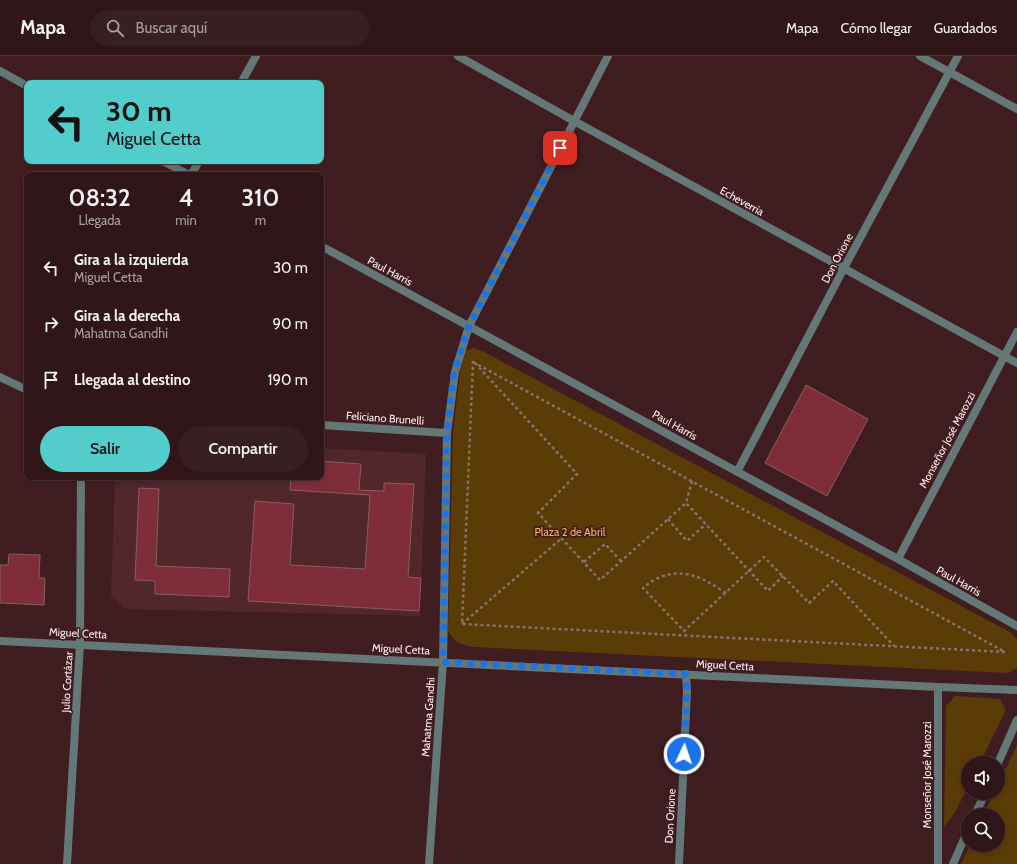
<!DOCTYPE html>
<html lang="es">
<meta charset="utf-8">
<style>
body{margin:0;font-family:Cabin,sans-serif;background:#381f22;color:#f1f3f6;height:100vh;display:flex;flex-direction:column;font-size:15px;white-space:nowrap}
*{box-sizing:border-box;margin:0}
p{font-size:13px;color:#a89fa2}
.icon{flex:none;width:22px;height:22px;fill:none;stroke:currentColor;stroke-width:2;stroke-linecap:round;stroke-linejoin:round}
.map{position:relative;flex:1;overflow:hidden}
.panel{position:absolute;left:24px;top:116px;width:300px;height:308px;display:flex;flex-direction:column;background:#301619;border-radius:8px;box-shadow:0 2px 6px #0003,0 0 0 1px #4b3538}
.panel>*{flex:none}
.top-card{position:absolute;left:24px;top:24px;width:300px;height:84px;border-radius:8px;box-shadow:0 2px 6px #0003,0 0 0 1px #4b3538;background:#52cdcc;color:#111;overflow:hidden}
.fabs{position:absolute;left:961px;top:700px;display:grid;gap:8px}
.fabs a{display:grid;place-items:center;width:44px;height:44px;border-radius:50%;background:#301619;box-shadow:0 2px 6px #0003,0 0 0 1px #4b3538;font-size:20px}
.pin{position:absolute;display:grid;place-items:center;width:34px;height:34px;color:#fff;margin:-17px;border-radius:8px;box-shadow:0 2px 6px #0006}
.me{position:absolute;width:44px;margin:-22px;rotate:3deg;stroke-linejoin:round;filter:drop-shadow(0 0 3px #0008)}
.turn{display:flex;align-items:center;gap:14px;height:84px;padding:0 16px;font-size:18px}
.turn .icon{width:52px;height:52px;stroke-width:2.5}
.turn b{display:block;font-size:28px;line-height:34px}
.eta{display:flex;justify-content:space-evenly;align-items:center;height:68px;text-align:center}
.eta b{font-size:24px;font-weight:600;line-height:28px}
.button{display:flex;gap:8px;margin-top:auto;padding:8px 16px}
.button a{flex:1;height:46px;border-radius:24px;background:#52cdcc;color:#111;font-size:16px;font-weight:600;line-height:46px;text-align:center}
.button a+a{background:#381f22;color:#f1f3f6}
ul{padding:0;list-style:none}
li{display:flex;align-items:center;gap:12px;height:56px;padding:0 16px}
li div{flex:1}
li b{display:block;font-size:15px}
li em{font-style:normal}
header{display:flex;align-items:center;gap:24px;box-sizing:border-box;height:56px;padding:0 20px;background:#301619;border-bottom:1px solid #4b3538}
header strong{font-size:19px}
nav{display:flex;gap:22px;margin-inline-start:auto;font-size:14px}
.search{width:280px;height:36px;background:#381f22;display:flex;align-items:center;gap:10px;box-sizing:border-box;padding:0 14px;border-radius:22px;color:#a89fa2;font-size:15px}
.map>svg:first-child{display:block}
</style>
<header>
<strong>Mapa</strong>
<div class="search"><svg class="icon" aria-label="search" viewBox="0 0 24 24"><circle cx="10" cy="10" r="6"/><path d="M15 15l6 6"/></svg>Buscar aquí</div>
<nav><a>Mapa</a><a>Cómo llegar</a><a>Guardados</a></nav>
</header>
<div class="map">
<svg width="1017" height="808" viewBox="0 0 1017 808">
<rect width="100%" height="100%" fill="#401d21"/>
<path fill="#51272c" d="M321,392l105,6 -6,162 -295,-7 -14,-13 4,-119h206z"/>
<path fill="#5b3c06" d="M474,292l10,4 526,280 7,7v29l-9,5 -535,-26c-14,-3 -17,-3 -25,-16l5,-199 7,-60 5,-21 5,-2z
M955,640l45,3 6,11 -26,53h-12v24l-14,27 -10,13 2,-121z
M1017,689v119h-56l9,-19h28v-30h-14l10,-22h4v-8z"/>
<path fill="#7f2e39" stroke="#865d60" d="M806,329l62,34 -41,77 -62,-33z
M321,405l40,3 -2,26 25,1v-8l30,1 -6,93 13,1 -2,33 -171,-10 7,-100 39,3 -4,61 75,4 5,-74 -80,-5 1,-13h30z
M139,432l20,1 -3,77 74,3 -1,28 -74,-3v-13l-20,-1z
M9,498l31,1 -1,23h6l-1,27 -44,-2v-38h8z"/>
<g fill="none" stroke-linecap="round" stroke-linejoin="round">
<path stroke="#8b7072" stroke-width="2.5" stroke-dasharray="3 3" stroke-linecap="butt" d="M473,306l532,290 -543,-28z
M475,307l102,111 -39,39 62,67 86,-77
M692,425l-6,22 82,88 15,-15
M668,463l19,22 19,-17
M584,506l21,-18 16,17
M726,537c-23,-15 -43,-27 -70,-14 -5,2 -9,6 -13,9l41,43 80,-74 45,46 24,-22 61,65
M462,568l100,-86"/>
<path stroke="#647878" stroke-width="8" d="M458,0l116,65 443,242
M0,15l27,15
M241,27l15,-27
M163,105l26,14
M191,119l8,-14
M321,190l577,313 119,67
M0,321l27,13
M321,369l126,8
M737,416l107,-204 114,-212
M898,503l119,-227
M0,585l938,46 79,3
M938,631v177
M67,808l13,-220 1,-167
M429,808l14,-202 4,-229 8,-61 14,-46 139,-270
M679,808l8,-173 -1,-17"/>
<path stroke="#647878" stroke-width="8" d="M920,0l97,53
M998,707l19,-43
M975,759l10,-22
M953,808l15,-34"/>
</g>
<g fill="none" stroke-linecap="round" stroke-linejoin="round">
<path stroke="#1a73e8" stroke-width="7" stroke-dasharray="0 12.6" d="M560,92l-91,178 -15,46 -7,61 -4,229 243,12 1,17 -3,63"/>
</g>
<g text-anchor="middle" stroke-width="3.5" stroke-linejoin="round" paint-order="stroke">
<g font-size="11" fill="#feeff0" stroke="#401d21">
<text transform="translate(742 145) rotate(29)" y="4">Echeverría</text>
<text transform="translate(837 202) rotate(-62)" y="4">Don Orione</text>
<text transform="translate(390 215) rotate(28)" y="4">Paul Harris</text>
<text transform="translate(385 362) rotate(4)" y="4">Feliciano Brunelli</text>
<text transform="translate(675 369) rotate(29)" y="4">Paul Harris</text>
<text transform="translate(947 384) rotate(-62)" y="4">Monseñor José Marozzi</text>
<text transform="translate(959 525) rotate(29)" y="4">Paul Harris</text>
<text transform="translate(78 577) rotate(3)" y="4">Miguel Cetta</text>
<text transform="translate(401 593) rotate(3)" y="4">Miguel Cetta</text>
<text transform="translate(725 609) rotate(3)" y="4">Miguel Cetta</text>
<text transform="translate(67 626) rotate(-87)" y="4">Julio Cortázar</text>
<text transform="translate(428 661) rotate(-86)" y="4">Mahatma Gandhi</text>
<text transform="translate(927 719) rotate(-90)" y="4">Monseñor José Marozzi</text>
<text transform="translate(670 760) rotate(-87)" y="4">Don Orione</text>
</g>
<g font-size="11" fill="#fab54b" stroke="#401d21">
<text x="570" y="480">Plaza 2 de Abril</text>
</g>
</g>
</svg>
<div class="fabs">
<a><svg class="icon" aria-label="sound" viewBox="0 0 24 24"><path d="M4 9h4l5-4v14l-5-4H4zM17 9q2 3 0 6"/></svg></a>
<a><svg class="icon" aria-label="search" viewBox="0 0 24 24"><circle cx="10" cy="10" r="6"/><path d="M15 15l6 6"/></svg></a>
</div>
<div class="pin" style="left:560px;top:92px;background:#d93025"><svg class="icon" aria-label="arrive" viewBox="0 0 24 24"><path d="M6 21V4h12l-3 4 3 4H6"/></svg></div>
<svg class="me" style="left:684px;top:698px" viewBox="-20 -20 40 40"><circle r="17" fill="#1a73e8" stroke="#fff" stroke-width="3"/><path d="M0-11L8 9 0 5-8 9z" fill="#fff"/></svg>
<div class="top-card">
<div class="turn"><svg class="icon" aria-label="left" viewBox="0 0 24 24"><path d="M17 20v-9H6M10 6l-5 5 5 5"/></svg><div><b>30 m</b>Miguel Cetta</div></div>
</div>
<section class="panel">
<div class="eta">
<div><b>08:32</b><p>Llegada</p></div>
<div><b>4</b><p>min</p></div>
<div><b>310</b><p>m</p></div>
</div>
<ul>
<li><svg class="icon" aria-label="left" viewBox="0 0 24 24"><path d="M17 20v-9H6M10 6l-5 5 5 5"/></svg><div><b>Gira a la izquierda</b><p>Miguel Cetta</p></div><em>30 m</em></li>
<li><svg class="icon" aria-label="right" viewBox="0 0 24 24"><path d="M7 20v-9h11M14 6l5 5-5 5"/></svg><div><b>Gira a la derecha</b><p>Mahatma Gandhi</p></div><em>90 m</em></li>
<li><svg class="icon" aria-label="arrive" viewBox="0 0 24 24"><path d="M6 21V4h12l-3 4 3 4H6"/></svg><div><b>Llegada al destino</b></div><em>190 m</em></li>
</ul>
<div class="button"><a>Salir</a><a>Compartir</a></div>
</section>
</div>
